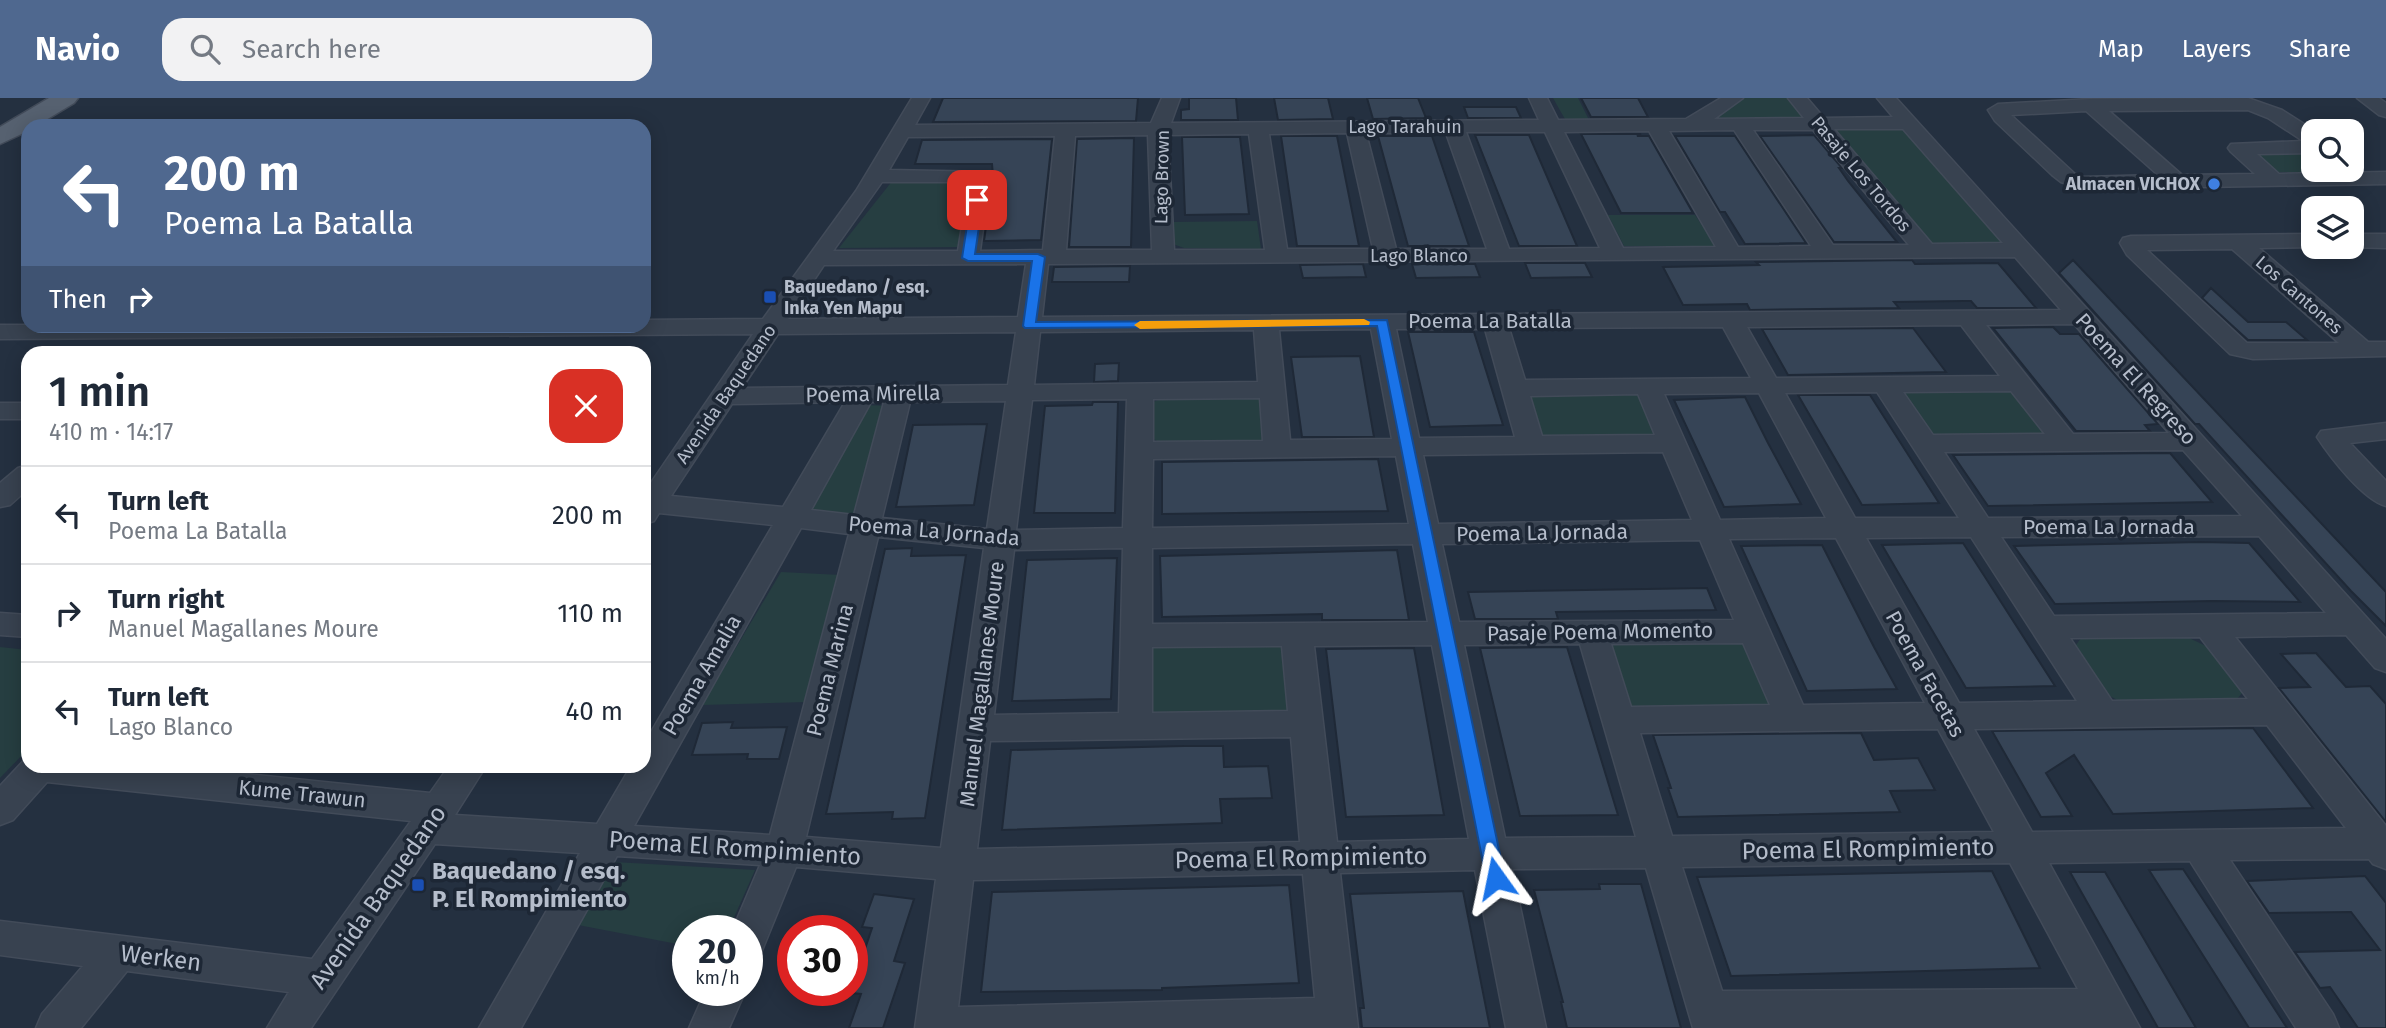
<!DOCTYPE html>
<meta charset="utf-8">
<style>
body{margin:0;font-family:"Fira Sans",sans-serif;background:#f2f2f3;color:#1f2937;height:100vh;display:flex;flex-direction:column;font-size:26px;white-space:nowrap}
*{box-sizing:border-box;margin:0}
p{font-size:23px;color:#747a83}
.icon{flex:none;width:38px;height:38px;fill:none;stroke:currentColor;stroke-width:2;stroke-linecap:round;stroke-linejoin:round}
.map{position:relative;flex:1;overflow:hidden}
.sheet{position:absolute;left:21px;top:248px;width:630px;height:427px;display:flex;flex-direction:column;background:#fff;border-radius:21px;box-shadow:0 4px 18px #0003}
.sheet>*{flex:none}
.banner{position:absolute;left:21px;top:21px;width:630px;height:214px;border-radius:21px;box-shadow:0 4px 18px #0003;background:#4f688f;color:#fff;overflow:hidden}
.controls{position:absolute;left:2301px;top:21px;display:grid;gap:14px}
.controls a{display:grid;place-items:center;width:63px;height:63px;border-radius:14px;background:#fff;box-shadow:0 4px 18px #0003;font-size:35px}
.speed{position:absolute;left:672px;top:817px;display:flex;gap:14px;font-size:35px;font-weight:700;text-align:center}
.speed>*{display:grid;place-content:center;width:91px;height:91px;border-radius:50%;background:#fff;box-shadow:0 4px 18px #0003;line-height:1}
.speed small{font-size:18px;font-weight:400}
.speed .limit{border:10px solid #d22;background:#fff;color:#111}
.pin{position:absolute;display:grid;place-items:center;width:60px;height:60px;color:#fff;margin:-30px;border-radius:14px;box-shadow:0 4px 10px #0006}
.me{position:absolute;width:77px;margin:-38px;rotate:348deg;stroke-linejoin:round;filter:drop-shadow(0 0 5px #0008)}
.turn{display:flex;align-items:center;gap:24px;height:147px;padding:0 28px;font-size:32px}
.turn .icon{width:91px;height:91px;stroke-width:2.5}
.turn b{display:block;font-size:49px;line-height:60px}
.then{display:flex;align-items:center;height:66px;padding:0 28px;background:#0003;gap:14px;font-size:26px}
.round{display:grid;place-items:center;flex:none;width:74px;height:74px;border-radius:21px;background:#f2f2f3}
.summary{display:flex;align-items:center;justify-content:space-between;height:119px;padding:0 28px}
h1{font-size:42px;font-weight:600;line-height:52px}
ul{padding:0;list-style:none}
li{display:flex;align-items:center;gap:21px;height:98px;padding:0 28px;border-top:2px solid #e0e1e3}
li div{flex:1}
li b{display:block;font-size:26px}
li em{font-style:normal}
header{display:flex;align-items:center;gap:42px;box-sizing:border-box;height:98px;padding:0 35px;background:#4f688f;color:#fff}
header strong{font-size:33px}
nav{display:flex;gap:38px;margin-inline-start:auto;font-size:24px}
.search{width:490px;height:63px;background:#f2f2f3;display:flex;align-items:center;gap:18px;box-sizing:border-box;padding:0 24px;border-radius:21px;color:#747a83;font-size:26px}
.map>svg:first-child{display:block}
</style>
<header>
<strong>Navio</strong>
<div class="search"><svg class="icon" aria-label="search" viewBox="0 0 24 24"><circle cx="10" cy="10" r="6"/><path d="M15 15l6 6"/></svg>Search here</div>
<nav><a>Map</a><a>Layers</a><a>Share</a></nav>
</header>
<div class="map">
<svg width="2386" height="930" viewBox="0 0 2386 930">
<rect width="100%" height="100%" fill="#243040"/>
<path fill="#263e41" d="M1553,0h25l11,22 -23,1z
M1744,0h51l18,23 -108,1z
M1835,30h66l102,114 -74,2z
M2313,54l1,18 27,2h-64l-23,-19z
M973,81l-13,68 -121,1 54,-68z
M1608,117h87l21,31h-92z
M1257,123l4,28 -77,-1 -11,-4v-22z
M2004,290l13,5 30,37 -4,5 -104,2 -8,-3 -27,-38 2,-5z
M1629,292l12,6 16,34 -8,7 -103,2 -13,-6 -11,-36 9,-5z
M1256,298l7,4 4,36 -10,8h-95l-10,-6 -1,-35 14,-6z
M865,307l26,1 -31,110 -51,-3z
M781,474l60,3 -35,127 -104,3z
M2187,539l21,10 35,45 -6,7 -118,2 -11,-6 -32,-50 5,-7z
M1278,541l9,7 6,65 -145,4v-66l9,-7z
M1615,542h120l14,5 24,58 -10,8 -124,2 -15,-12 -16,-53z
M0,549l28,3v99l-28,29z
M614,764l141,8 -27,61h-40v15l-110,-21z"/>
<path fill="#364456" stroke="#1f2937" stroke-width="2" d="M943,0h195l-2,23 -203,1z
M1189,0h47l2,22h-57v-10l8,-1z
M1274,0h54l5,21 -55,1z
M1367,0h51l8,20 -53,1z
M1581,0h57l10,19h-57z
M1464,9h52l5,11h-53z
M1581,36h60l-4,2h12l44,77h-72z
M1475,37h54l48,111h-58z
M1814,37l28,33h-3l9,13 49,61h-63l-74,-106z
M1281,38h56l22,110h-62z
M1378,38h54l37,110h-61z
M1675,38h60l71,107 -61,1 -20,-32h-5z
M1182,39h58l9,77 -64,1z
M1134,40l-3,109h-62l8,-108z
M1052,41l-11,101 -57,1 9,-65 -1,-12h-77l7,-24z
M1912,162l3,4 83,-1 38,45h-59l-6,-7h-8l-69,1 5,6 -149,2 -3,-6 -64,1 -20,-38 96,-2 -3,-3z
M2073,162l313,332v34l-35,-35 -152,-167h-4l-136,-151z
M1525,165h60l7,14 -61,1z
M1363,166l3,13 -63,1 -3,-13z
M1412,166h63l5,13 -64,1z
M1130,168l-1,16h-77l2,-15z
M2211,190l37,34h38l21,18h-59l-46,-42z
M2053,229l7,7h19l79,90 -13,1 5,6h-74l-83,-103z
M1913,230l33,44 -158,3 -26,-46z
M1408,234h66l29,93 -73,2z
M1360,258l14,81h-72l-11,-80z
M1119,265l-1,18 -24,1 1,-18z
M1798,297h72l69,108 -77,2z
M1745,299l23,46 33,61 -77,3 -50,-107z
M1093,304h25l-3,111h-81l11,-107 47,-1z
M987,326l-13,81 -78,2 17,-82z
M2170,355l42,49 -224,4 -35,-51z
M1378,361l10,52 -226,3v-52z
M2201,444l48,1 51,59 -88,-1 -157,3 -41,-58z
M1963,445l22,34 70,109 -89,2 -84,-143z
M1822,447l52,102 23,42 -90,2 -66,-145z
M912,450l-1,8 55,-1 -41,263 -33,1 1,-7 -67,2 59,-265z
M1397,452l12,70h-87v-6l-160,3 -2,-61z
M1117,460l-6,141 -99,2 15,-141z
M1707,490l9,22 -160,2 2,7h-83l-7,-27z
M1567,549l51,168 -98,1 -40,-168z
M1414,550l30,167 -98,2 -20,-168z
M2316,555l30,34 24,-1 16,18v118l-107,-134 31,-1 -29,-33z
M733,624l-2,6 56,-1 -8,32h-32l1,-5 -56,1 10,-32z
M2253,630l60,80 -200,6 -39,-59 -28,18 26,43 -31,1 -49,-86z
M1861,635l13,27 44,-2 17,32 -45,1 10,21 -222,5 -10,-29h3l-18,-53z
M1184,648h39l1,21 44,-1 4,32 -52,1 2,24 -220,7 9,-80z
M2183,771l58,88 46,71h-38l-100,-158z
M1992,773l48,97 -309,8 -34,-99z
M2070,774h35l91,156h-38z
M2365,778l21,27v125h-28l-28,-41 -10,1 -25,-36 85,-2 -29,-38 -82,1 -22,-32z
M1599,786h42l40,144h-114l-6,-26h2l-29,-112 66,-1z
M1289,787l10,98 -137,5v2l-181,2 11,-100z
M1463,793l27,137h-128l-2,-20h4l-14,-114z
M874,796l40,5 -20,62 11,2 -22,65h-34l12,-34 -11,-1 22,-65 -10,-1z"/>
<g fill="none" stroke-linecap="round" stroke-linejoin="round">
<g stroke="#424b59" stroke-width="3">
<path id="minor" d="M912,0h18l-15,27 236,-2 11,-25h18l-9,25 368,-3 -10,-22h18l11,22 128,-1 35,-21h22l-29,21 90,-1 -16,-20h19l17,20 69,-1 -16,-19h19l490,541v33l-11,-4 -29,-33 -111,2 151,189v43l-13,-5 -4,-5 -139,1 103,154 6,14h-43l-106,-167 -141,2 91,165h-447l-47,-160 -134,1 34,159h-40l-31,-158 -135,3 18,155h-443l21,-149 -140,-12 -35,86 -14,5v-27h-15l28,-66 -143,-9 -96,172h-42l101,-175 -145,-9 -124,184h-44l22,-36 -162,-21 -46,57h-45l6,-14 41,-48 -83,-11v-34l312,38 99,-138 -364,-39 -34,38 -13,5v-39l28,-30v10h141l261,27 19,-27h37l-31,49 142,9 34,-58h13v-22l129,-219 -114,-12 -5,8 -10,3v-31l109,-159 -753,5v-14l644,1v-6l119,-1 93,-128zM1834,31h69l100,114 -71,1zM1734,32l77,116 -73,1 -69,-116zM1753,32h60l96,115h-76zM1649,33l67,116 -93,1 -59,-116zM1466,34h79l55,116 -91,1zM1347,35l26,116h-86l-18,-115zM1366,35h80l41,116h-91zM1249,36l16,116h-91l-6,-115zM1148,37l4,115h-86l9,-114zM1055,38l-12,114 -63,1 10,-75 -3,-4 -98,-2 19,-33zM882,84h87l-11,69h-125zM2015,159l46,53 -1019,7 6,-53zM1026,166l-8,53 -230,2 36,-54zM2074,226l95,109 -96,1 -87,-109zM1961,227l39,51 -224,2 -29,-51zM1723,229l28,51 -226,2 -16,-52zM1371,231l21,110 -102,1 -11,-110zM1396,231h89l30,108 -96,1zM1254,232l4,52 -224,3 6,-53zM1016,234l-8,53 -266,3 36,-54zM2011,293l34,43 -112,1 -30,-43zM1877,294l82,126h-104l-70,-125zM1759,295l67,125 -106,2 -56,-126zM1638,296l17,41 -113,1 -12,-40zM1260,300l3,43 -110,1v-43zM1127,301l-4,129 -107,2 16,-130zM1006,303l-19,128 -105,-11 28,-116zM845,304l-62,105 -112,-11 61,-92zM871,304h13l-30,113 -43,-5zM2183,352l59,66 -254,2 -44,-66zM1663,354l29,68 -254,4 -15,-69zM1396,358l13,68 -257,4 1,-69zM801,430l48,6 -79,301 -136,-9zM2259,438l67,77 -272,3 -53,-79zM878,439l106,11 -43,300 -135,-11zM1971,439l106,164 -118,2 -93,-165zM1836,440l89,165 -122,2 -74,-166zM1700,442l34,80 -275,2 -17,-78zM1413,446l15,78 -276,2v-76zM1123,450l-4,165 -125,2 20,-165zM2200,539l48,62 -136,2 -42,-63zM1743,545l27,62 -139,2 -20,-63zM1580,546l56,193 -131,1 -41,-193zM1432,547l37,194 -132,3 -23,-196zM1282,548l6,65 -136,2v-66zM2267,627l79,103 -314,4 -58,-103zM1938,631l56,103 -322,4 -32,-103zM1291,639l9,105 -323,7 13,-108zM2010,765l68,126 -356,2 -40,-124zM1303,776l12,124 -357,9 15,-127z
M2248,0l34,12 33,21 -1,22 -57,1 22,20 107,-2v12l-304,5 -21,-7 -9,-7 -57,-54 -7,-11 10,-6 93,-5zM2248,12l20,8 35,23 -72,3 -3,4 3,4 24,22 -73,1 -73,-64zM2086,13l72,64 -74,2 -9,-3 -64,-59z
M2357,0h22l7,5v14l-7,-2z
M2314,136v13h4l-59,1 109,94h18v14l-133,3 -23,-5 -103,-99 -7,-12 3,-5 8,-2zM2232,151l107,94h-92l-100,-93z
M2352,136h34v14l-38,-1h4z
M0,305h28v16h-28z
M2386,325v16l-36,4 36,38v25c-23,-6 -56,-49 -69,-69l4,-6z
M28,367v24l-18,16 -10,2v-24l18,-15z
M0,515l28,2v22l-28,-2z
M706,892h40l-17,38h-40z"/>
</g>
<g stroke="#424b59" stroke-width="3">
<path id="major" d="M49,0h29l-4,5 -38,23h-8v5l-28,13v-17z"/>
</g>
<use href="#minor" fill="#384250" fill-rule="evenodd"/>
<use href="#major" fill="#566170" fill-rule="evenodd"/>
</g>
<path fill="#1a73e8" stroke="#114b97" stroke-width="2" d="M977,98l6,4 -8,54h63l7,3 -9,65 351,-2 118,558 -2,7 -7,2 -7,-2 -3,-7 -109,-552 -352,2 -2,-2 9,-65h-64l-6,-3 9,-58z"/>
<path fill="#f59e0b" d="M1364,221l6,3 -1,3 -229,4 -6,-4 6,-4z"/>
<circle fill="#3f7fe0" stroke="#1d2735" stroke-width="2.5" cx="2214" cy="86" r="7"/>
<g fill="#1a4fb4" stroke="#1d2735" stroke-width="2.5">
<rect x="763" y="192" width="14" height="14" rx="3.5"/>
<rect x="411" y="780" width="14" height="14" rx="3.5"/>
</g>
<g text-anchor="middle" stroke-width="7" stroke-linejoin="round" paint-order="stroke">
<g font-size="18" fill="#b5bdcb" stroke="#1d2735">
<text x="1405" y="35">Lago Tarahuin</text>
<text transform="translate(1861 76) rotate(50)" y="6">Pasaje Los Tordos</text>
<text transform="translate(1162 79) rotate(-89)" y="6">Lago Brown</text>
<text x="1419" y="164">Lago Blanco</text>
<text transform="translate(2299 197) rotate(41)" y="6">Los Cantones</text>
<text transform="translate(726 296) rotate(-56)" y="6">Avenida Baquedano</text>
</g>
<g font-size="18" font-weight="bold" fill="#b5bdcb" stroke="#1d2735" text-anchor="end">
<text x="2200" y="92">Almacen VICHOX</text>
<text x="784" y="195" text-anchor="start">Baquedano / esq.<tspan x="784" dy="21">Inka Yen Mapu</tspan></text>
</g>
<g font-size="21" fill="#b5bdcb" stroke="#1d2735">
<text x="1490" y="230">Poema La Batalla</text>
<text transform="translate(2136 281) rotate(48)" y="7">Poema El Regreso</text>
<text transform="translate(873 296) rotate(-1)" y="7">Poema Mirella</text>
<text x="2109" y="436">Poema La Jornada</text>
<text transform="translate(934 433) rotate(5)" y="7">Poema La Jornada</text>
<text transform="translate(1542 435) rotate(-1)" y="7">Poema La Jornada</text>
<text transform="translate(1600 534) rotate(-1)" y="7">Pasaje Poema Momento</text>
<text transform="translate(830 572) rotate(-76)" y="7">Poema Marina</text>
<text transform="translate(1925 576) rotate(61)" y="7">Poema Facetas</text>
<text transform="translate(702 577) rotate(-60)" y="7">Poema Amalia</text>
<text transform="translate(982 586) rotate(-83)" y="7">Manuel Magallanes Moure</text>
<text transform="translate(302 696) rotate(6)" y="7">Kume Trawun</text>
</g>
<g font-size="24" fill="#b5bdcb" stroke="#1d2735">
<text transform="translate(735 750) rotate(4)" y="8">Poema El Rompimiento</text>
<text transform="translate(1868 751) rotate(-1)" y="8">Poema El Rompimiento</text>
<text transform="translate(1301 760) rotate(-1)" y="8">Poema El Rompimiento</text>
<text transform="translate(378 799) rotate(-55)" y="8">Avenida Baquedano</text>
<text transform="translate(161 860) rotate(7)" y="8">Werken</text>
</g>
<g font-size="24" font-weight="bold" fill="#b5bdcb" stroke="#1d2735" text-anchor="start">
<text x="432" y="781">Baquedano / esq.<tspan x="432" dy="28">P. El Rompimiento</tspan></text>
</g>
</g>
</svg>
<div class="controls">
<a><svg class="icon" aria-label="search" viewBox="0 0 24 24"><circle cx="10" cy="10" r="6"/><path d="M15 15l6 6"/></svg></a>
<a><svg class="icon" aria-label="layers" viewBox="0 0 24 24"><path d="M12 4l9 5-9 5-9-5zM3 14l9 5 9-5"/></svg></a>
</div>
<div class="speed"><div>20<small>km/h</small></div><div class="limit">30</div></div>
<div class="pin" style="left:977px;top:102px;background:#d93025"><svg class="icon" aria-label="arrive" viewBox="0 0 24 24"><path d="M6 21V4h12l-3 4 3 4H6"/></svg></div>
<svg class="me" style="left:1496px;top:780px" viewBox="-20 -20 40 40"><path d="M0-17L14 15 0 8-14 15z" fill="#1a73e8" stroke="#fff" stroke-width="4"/></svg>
<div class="banner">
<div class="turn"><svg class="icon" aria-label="left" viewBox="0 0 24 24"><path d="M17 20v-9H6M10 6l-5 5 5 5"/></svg><div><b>200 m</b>Poema La Batalla</div></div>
<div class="then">Then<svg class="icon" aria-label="right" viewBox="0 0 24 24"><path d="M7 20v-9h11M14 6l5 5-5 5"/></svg></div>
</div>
<section class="sheet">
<div class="summary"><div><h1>1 min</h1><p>410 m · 14:17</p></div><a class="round" style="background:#d93025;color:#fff"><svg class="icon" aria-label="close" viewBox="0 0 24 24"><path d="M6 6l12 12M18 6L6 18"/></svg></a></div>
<ul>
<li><svg class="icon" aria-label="left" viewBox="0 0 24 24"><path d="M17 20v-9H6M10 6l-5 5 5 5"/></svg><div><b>Turn left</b><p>Poema La Batalla</p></div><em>200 m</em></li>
<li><svg class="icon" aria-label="right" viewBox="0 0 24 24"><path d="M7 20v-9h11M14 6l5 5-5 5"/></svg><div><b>Turn right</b><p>Manuel Magallanes Moure</p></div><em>110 m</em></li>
<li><svg class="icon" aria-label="left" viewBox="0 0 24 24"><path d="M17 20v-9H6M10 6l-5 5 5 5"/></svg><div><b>Turn left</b><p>Lago Blanco</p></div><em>40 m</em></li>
</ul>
</section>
</div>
